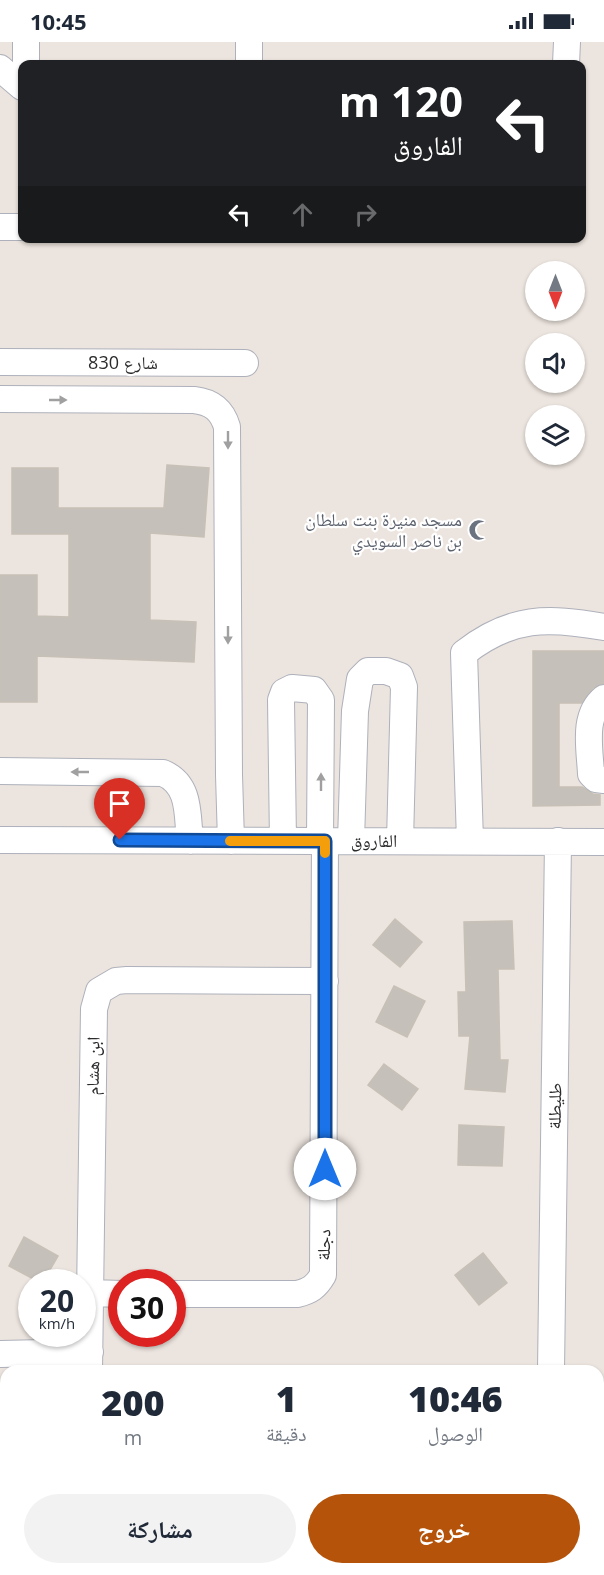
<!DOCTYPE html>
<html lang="ar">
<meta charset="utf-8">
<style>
body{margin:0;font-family:"Open Sans","Noto Naskh Arabic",sans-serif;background:#f2f2f3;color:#1f2937;direction:rtl;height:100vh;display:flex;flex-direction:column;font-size:22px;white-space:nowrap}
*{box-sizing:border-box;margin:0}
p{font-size:20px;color:#747a83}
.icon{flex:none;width:33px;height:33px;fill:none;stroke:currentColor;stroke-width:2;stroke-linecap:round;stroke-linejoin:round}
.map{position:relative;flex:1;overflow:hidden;direction:ltr}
.sheet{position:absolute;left:0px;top:1323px;width:604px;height:210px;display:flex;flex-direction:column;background:#fff;border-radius:18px 18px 0 0;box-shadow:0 2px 4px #0004;direction:rtl}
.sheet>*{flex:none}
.hud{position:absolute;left:18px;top:18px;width:568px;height:183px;border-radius:12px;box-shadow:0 2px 4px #0004;direction:rtl;background:#202124;color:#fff;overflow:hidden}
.needle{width:39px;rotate:180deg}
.controls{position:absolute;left:525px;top:219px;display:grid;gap:12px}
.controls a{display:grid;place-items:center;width:60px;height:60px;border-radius:50%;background:#fff;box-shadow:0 2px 4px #0004;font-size:30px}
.speed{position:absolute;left:18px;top:1227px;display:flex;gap:12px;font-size:30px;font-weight:700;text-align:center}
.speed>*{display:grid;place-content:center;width:78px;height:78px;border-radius:50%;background:#fff;box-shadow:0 2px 4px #0004;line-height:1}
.speed small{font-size:15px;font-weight:400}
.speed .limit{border:9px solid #d22;background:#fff;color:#111}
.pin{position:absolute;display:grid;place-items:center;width:51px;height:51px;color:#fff;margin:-62px -26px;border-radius:50% 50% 50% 0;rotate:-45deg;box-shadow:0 0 6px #0007}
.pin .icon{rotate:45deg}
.me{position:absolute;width:66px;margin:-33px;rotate:0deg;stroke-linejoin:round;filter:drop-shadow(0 0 4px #0008)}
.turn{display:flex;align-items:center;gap:21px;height:126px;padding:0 24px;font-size:27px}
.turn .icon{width:78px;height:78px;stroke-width:2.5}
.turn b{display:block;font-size:42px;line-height:51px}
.lanes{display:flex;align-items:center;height:57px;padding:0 24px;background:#0003;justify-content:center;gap:30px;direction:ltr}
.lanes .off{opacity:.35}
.eta{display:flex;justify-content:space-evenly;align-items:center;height:102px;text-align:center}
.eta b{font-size:36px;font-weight:800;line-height:42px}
.primary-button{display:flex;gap:12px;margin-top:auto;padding:12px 24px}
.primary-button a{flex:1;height:69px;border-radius:36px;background:#b45309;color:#fff;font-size:24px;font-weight:800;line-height:69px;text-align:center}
.primary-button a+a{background:#f2f2f3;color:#1f2937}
.status{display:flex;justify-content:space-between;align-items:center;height:42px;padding:0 30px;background:#fff;direction:ltr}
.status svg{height:16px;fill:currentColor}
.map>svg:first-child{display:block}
</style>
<div class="status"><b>10:45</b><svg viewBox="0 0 49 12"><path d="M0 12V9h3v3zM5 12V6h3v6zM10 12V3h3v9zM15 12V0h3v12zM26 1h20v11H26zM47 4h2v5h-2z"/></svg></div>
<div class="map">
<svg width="604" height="1533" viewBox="0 0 604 1533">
<rect width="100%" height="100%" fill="#ece4de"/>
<path fill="#c5c0b9" stroke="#c7c0b7" stroke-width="1.5" d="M167,423l42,3 -5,69 -54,-4v87l46,2 -2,40 -157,-6v46h-37v-127h37v41l32,1v-83h-57v-66h46v40h106z
M533,609h71v32l-11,5 -11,15h-23v84h23l11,7 7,1v10l-67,1z
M395,877l27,23 -22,25 -27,-22z
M512,879l2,48h-16l2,91h8l-3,32 -40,-3 5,-53h-11l-1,-44h8l-2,-70z
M394,944l31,15 -18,36 -31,-15z
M384,1022l34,25 -16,21 -34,-25z
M459,1083l45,2 -2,39 -44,-1z
M24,1195l34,19 -15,26h-4l-30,-16z
M483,1211l24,30 -28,22 -24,-30z"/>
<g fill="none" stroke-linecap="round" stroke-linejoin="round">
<g stroke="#aeb1bb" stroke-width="28">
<path id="minor" d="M26,0v22
M249,0v22
M566,22l1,-22
M0,26l22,19
M0,185h22
M0,320l245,1
M0,357l194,1c18,2 28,10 33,27l2,348 2,66
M604,656c-22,18 -14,51 -13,76l5,5 8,1
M0,729l163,2c28,12 24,42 27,68
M0,798l604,2
M283,799l-2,-141 3,-8 8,-4 22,2 7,10 -1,141
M351,799l4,-130 5,-32 8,-8h18l14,5 4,11 -4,154
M470,799l-6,-188c47,-37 84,-36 140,-26
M90,1251l32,1
M172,1252h125c13,-3 19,-7 26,-19l2,-434
M0,1312l90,-2
M89,1329l5,-362 5,-18 17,-10 11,-1 198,1
M551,1329l7,-530
M87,1533v-6
M416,1533v-6
M549,1533v-6"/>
</g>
<use href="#minor" stroke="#fff" stroke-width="26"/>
</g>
<defs><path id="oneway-solid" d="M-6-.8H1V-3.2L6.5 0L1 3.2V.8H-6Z" transform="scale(1.5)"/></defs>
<g fill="#a0a0a0">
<use href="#oneway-solid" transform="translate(58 358)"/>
<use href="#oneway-solid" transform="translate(228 398) rotate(90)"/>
<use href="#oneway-solid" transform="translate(228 593) rotate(90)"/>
<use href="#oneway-solid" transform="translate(80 730) rotate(-180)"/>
<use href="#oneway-solid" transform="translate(321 740) rotate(-90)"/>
</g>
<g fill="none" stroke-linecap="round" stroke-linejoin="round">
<g stroke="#114b97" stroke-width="15">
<path id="route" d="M120,798l205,1v328"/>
</g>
<use href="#route" stroke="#1a73e8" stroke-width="10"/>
<path stroke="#f59e0b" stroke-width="10" d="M230,799h95v12"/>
</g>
<defs>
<g id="mosque-bare" transform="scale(1.62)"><path d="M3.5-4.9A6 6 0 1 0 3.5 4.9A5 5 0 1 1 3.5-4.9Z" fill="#6b7280" stroke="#fff" stroke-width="2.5" paint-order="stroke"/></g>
</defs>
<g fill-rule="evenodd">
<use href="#mosque-bare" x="479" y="488"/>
</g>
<g text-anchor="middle" stroke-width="4.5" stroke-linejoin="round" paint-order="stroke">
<g font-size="18" fill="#2b2b2b" stroke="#fff">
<text x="123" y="327">شارع 830</text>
<text x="374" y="805">الفاروق</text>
<text transform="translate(93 1024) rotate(-89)" y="6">ابن هشام</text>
<text transform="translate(555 1064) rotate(-89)" y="6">طليطلة</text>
<text transform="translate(324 1203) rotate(-89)" y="6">دجلة</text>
</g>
<g font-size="18" fill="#5b616d" stroke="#fff" text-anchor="end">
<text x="462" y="484">مسجد منيرة بنت سلطان<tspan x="462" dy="21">بن ناصر السويدي</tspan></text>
</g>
</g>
</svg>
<div class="controls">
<a><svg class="needle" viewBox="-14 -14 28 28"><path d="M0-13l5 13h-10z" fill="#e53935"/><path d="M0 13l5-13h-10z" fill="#747a83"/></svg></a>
<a><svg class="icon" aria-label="sound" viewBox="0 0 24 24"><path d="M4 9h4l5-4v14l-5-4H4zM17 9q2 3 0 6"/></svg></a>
<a><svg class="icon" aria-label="layers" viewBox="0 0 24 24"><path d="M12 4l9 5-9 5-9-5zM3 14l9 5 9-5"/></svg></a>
</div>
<div class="speed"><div>20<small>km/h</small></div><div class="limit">30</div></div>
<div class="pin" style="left:120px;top:798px;background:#d93025"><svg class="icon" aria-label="arrive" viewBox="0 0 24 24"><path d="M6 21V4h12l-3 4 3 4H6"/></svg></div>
<svg class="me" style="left:325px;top:1127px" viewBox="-20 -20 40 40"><circle r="19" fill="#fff"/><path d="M0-13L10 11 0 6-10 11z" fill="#1a73e8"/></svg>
<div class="hud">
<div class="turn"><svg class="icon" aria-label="left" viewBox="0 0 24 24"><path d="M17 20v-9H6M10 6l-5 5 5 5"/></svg><div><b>120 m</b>الفاروق</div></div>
<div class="lanes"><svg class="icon" aria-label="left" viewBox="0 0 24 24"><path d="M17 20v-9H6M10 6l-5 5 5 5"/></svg><svg class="icon off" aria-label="ahead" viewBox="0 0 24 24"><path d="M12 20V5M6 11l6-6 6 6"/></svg><svg class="icon off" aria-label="right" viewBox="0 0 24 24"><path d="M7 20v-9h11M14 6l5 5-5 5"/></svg></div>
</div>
<section class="sheet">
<div class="eta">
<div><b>10:46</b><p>الوصول</p></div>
<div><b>1</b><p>دقيقة</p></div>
<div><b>200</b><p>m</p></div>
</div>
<div class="primary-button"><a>خروج</a><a>مشاركة</a></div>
</section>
</div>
